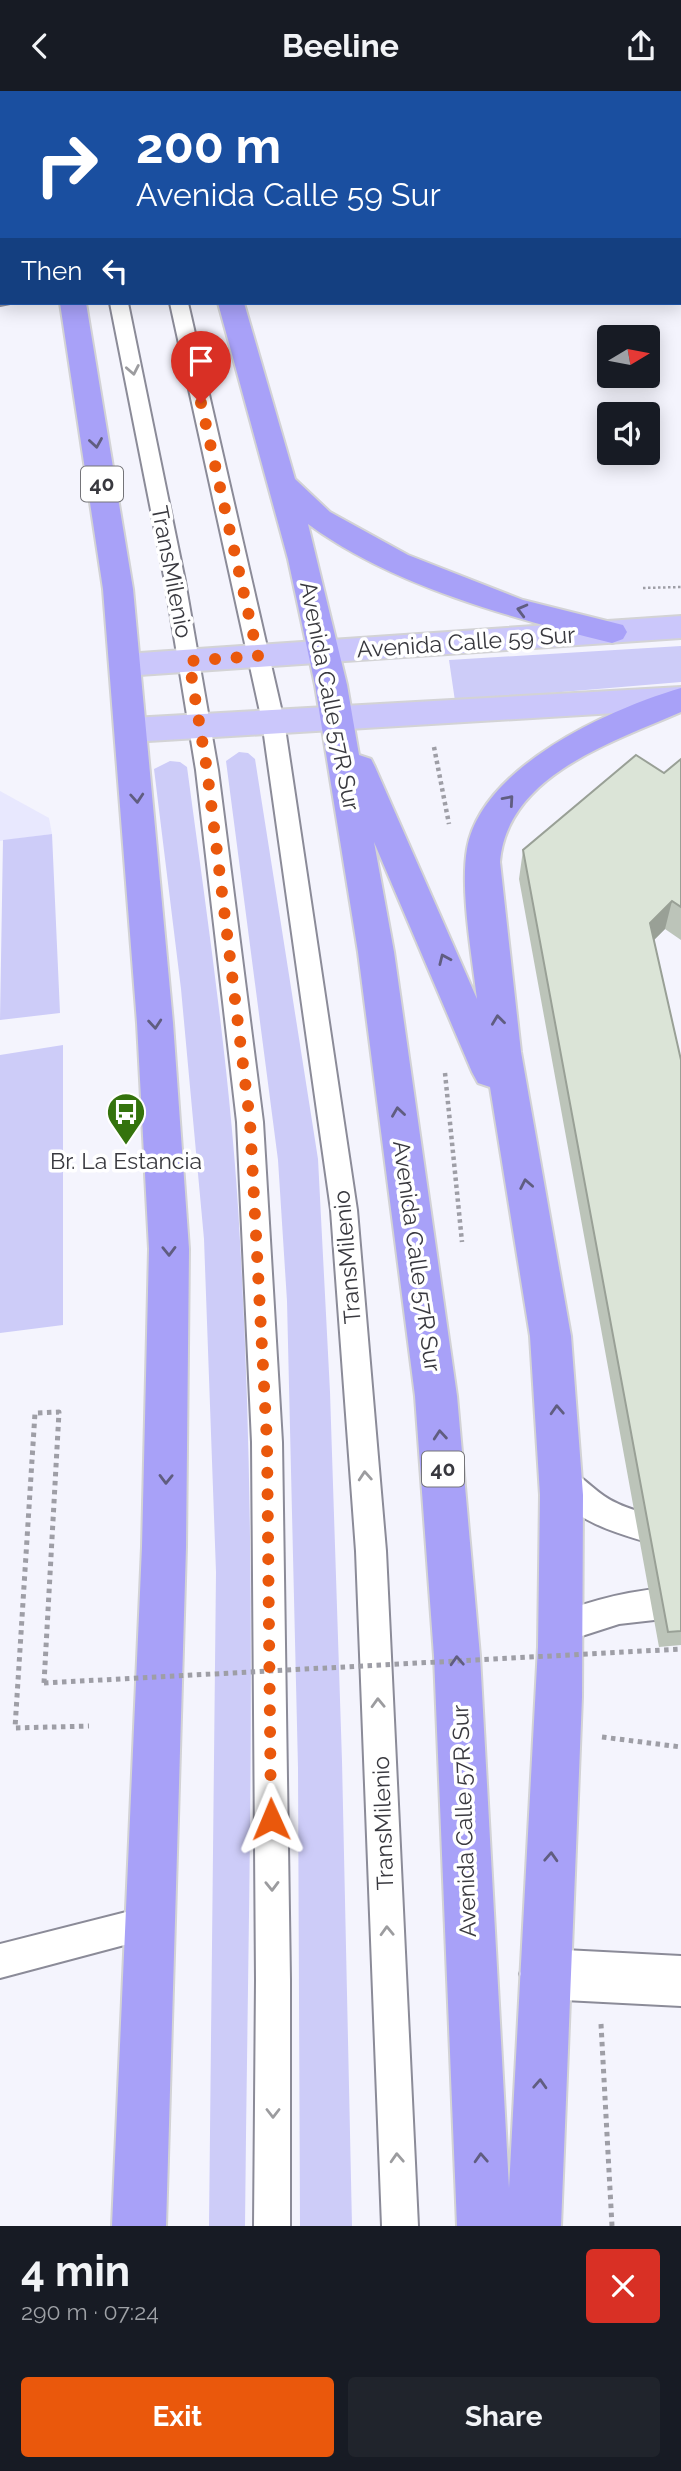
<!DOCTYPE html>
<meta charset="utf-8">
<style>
body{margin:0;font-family:Raleway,sans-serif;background:#20242c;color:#f1f3f6;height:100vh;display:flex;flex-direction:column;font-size:26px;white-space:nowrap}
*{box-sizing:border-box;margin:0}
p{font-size:23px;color:#9ea1a6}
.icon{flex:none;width:38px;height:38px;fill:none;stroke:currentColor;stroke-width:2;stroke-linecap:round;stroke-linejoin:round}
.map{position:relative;height:2135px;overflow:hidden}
.side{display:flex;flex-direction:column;background:#171b24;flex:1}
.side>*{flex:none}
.top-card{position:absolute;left:0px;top:0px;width:682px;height:214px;box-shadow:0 4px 18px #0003;background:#1a4fa0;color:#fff;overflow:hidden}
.needle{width:46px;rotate:80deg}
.controls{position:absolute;left:597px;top:234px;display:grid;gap:14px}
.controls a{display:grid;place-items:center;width:63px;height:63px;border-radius:7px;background:#171b24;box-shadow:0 4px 18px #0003;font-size:35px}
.pin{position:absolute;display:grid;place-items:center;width:60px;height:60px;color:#fff;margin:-72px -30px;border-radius:50% 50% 50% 0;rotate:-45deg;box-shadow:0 0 7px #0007}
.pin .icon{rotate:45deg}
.me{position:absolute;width:77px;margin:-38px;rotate:359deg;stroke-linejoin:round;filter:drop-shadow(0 0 5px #0008)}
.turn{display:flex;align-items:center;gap:24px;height:147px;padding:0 21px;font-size:32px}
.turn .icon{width:91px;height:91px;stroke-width:2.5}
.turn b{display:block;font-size:49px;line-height:60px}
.then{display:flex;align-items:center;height:66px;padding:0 21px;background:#0003;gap:14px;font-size:26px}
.round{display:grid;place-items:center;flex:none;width:74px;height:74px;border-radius:7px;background:#20242c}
.head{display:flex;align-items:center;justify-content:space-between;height:119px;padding:0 21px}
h1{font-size:42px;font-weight:700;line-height:52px}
.cta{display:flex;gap:14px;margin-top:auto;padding:14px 21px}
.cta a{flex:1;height:80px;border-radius:7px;background:#ea580c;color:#fff;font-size:28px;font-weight:700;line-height:80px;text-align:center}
.cta a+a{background:#20242c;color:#f1f3f6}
header{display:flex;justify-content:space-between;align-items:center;height:91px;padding:0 21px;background:#171b24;font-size:32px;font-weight:700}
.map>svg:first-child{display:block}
</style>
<header><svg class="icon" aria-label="back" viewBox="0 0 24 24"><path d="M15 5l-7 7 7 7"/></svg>Beeline<svg class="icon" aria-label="share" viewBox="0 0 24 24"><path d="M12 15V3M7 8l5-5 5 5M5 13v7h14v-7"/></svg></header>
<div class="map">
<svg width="681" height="2135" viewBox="0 0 681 2135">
<rect width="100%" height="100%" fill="#f4f4fd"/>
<path fill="#e8e8fe" d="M0,700l49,27 3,16 -52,7z"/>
<path fill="#cdccf8" d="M681,555v36l-226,19 -6,-41z
M239,661l9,1 7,6 63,400 12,233 12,369 10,465h-52l-2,-458 -11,-467 -9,-141 -52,-399z
M170,670l10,1 7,5c21,157 45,316 53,474 19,328 8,657 5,985h-36l7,-654 -12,-333 -23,-250 -27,-220z
M52,743l8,179 -60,7 3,-180z
M63,954v280l-63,8v-278z"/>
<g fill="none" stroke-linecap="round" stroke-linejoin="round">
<g stroke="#8b8b98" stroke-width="4">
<path id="lane" d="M67,0h16v2h-16z
M120,0h16l1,2h-16z
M110,212h18l57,278 33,189 45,352 19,320 8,538v246h-36l2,-246 -4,-538 -15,-320 -41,-352 -31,-189z
M170,212h18l96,418 73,489 29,341 32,675h-36l-26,-675 -25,-341 -69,-489z
M560,1373c17,7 28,21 44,32 22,15 51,19 77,25v30c-44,-12 -116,-26 -136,-73l5,-10z
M681,1496v30l-62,7 -59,19 -11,-4 -4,-11 4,-11c44,-18 85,-28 132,-30z
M150,1815l12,5 5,12 -5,12 -162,43v-34z"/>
</g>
<g stroke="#8b8b98" stroke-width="4">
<path id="street" d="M545,1858l136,7v50l-136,-7 -18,-7 -7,-18 7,-18z"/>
</g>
<g stroke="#8b8b98" stroke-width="4">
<path id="secondary" d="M174,0h30l-31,2z
M0,198l2,14h8l-10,2z"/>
</g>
<g stroke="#d3d3d5" stroke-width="4">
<path id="primary" d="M681,525v22l-556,38 -11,-3 -5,-8 5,-8 11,-3z
M681,596v22l-549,33 -11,-4 -5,-8 5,-8 11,-4z"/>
</g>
<g stroke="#d3d3d5" stroke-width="4">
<path id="highway" d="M19,0h22l1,2h-24z
M161,0h22l1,2h-23z
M60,212h26l47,286 40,434 16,226 -3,298 -20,679h-54l30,-679 7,-298 -12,-226 -34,-434z
M218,212h26l51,176 35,33 78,43 115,45 100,25 4,7 -4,7 -11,4c-100,-25 -220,-57 -304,-119l39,161 12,70 12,4 4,8 102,232c-5,-43 -17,-109 -10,-150 14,-82 142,-140 214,-161v24c-68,30 -174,63 -181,150l21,190 50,284 12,159 -1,202 -21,529h-104l-23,-570 -19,-260 -57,-444 -43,-267 -27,-126zM374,751l98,230 6,11 12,4 40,249 10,159 -2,152 -29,541 -29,-532 -23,-260 -63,-444z"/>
</g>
<path stroke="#9e9ea6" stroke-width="2.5" stroke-dasharray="2.5 2.5" stroke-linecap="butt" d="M643,497l38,-1"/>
<path stroke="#9e9ea6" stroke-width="4.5" stroke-dasharray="3.5 3.5" stroke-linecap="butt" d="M434,656l15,77
M445,982l17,169"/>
<path stroke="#9e9ea6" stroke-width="5" stroke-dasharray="4.5 4.5" stroke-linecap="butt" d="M44,1592l15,-271 -24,1 -20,315 74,-2
M602,1646l79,10
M601,1933l11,202"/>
<use href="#lane" fill="#fff" fill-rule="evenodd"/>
<use href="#street" fill="#fff" fill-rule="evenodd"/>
<use href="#secondary" fill="#e5e3fd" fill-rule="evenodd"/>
<use href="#primary" fill="#cbc7fb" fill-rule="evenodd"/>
<use href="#highway" fill="#a8a1f8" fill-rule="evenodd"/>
<path stroke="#9e9ea6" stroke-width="5" stroke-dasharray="4.5 4.5" stroke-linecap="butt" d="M44,1592l637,-34"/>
</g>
<path fill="#bcc4b9" d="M681,668v181l-16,-11 -11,11 27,120v585l-22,2 -140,-768 4,-29 141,-77z"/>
<path fill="#99a096" d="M463,0h54v2h-59z
M672,810l-7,28 -22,22 7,-28z"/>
<path fill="#dbe4d7" stroke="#99a096" stroke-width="2" d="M276,0h187l-5,2h-182z
M636,664l28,18 17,-14v148l-9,-6 -22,22 31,137v571l-13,1 -145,-782z"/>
<defs><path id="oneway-chevron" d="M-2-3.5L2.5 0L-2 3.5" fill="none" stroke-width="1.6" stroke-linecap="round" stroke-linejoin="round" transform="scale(1.75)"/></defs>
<g stroke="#9c9c9f">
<use href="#oneway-chevron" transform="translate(133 279) rotate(79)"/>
<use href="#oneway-chevron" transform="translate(365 1385) rotate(-94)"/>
<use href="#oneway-chevron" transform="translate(378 1612) rotate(-92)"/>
<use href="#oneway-chevron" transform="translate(272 1795) rotate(89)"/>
<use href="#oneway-chevron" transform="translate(387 1840) rotate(-92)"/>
<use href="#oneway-chevron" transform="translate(273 2022) rotate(90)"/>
<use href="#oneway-chevron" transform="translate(397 2067) rotate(-93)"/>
</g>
<g stroke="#605d80">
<use href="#oneway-chevron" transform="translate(96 352) rotate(81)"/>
<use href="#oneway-chevron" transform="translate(522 519) rotate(-165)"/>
<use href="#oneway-chevron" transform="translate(137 707) rotate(86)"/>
<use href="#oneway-chevron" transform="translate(509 709) rotate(-49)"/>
<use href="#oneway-chevron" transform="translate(444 868) rotate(-114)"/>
<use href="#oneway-chevron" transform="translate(498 929) rotate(-97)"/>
<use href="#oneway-chevron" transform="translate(155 933) rotate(85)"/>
<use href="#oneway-chevron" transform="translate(398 1021) rotate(-98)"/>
<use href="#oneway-chevron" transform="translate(526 1093) rotate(-101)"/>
<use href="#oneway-chevron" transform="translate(169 1160) rotate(89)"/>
<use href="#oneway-chevron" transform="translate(557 1319) rotate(-93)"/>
<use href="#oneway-chevron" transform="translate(440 1344) rotate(-95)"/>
<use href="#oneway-chevron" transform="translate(166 1388) rotate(91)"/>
<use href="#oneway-chevron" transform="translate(457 1570) rotate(-93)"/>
<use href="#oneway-chevron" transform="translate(551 1766) rotate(-87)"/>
<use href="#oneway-chevron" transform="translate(540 1993) rotate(-87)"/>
<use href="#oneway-chevron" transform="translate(481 2067) rotate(-93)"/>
</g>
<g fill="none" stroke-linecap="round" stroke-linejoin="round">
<path stroke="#ea580c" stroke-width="12" stroke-dasharray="0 21.6" d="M201,312l57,253 -69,5 18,109 43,352 17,320 4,377"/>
</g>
<defs>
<g id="bus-pin" transform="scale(2.0125)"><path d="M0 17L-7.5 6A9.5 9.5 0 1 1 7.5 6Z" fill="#34730d" stroke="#fff"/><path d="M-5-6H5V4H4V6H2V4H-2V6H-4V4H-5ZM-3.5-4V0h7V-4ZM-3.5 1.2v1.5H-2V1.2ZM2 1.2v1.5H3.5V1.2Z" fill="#fff"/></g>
</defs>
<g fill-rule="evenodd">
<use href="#bus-pin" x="126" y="1021"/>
</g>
<g text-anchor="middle" stroke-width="7" stroke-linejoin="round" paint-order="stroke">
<g fill="#fff" stroke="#747479" stroke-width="2">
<rect x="81" y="375.5" width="42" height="35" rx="5"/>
<rect x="422" y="1360.5" width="42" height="35" rx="5"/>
</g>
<g font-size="21" font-weight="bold" fill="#39393f">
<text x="102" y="400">40</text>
<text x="443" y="1385">40</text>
</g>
<g font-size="23" fill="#39393f" stroke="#fff">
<text transform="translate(172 481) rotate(79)" y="8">TransMilenio</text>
<text transform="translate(466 551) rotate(-4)" y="8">Avenida Calle 59 Sur</text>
<text transform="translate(330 605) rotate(79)" y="8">Avenida Calle 57R Sur</text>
<text transform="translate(417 1165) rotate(82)" y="8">Avenida Calle 57R Sur</text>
<text transform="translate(347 1166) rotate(-95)" y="8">TransMilenio</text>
<text transform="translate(464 1730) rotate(-92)" y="8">Avenida Calle 57R Sur</text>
<text transform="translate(383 1732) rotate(-92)" y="8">TransMilenio</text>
</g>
<g font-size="23" fill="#39393f" stroke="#fff">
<text x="126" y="1078">Br. La Estancia</text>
</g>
</g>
</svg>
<div class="controls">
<a><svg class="needle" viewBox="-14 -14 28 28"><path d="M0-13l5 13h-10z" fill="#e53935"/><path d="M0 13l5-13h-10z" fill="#9ea1a6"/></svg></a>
<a><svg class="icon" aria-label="sound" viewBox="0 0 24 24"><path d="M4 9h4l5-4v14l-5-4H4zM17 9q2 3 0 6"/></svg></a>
</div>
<div class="pin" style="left:201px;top:312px;background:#d93025"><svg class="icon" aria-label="arrive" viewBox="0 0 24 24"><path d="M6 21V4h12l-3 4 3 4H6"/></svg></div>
<svg class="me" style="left:271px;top:1728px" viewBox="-20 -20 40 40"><path d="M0-17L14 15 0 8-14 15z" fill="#ea580c" stroke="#fff" stroke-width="4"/></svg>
<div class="top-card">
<div class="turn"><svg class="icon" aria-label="right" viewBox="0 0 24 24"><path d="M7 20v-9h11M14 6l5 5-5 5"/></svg><div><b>200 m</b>Avenida Calle 59 Sur</div></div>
<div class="then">Then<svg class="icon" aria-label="left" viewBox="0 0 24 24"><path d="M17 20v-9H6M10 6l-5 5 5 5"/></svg></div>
</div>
</div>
<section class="side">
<div class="head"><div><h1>4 min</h1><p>290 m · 07:24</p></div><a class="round" style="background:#d93025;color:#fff"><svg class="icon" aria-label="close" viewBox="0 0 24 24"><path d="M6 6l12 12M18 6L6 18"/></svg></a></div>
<div class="cta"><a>Exit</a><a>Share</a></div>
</section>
